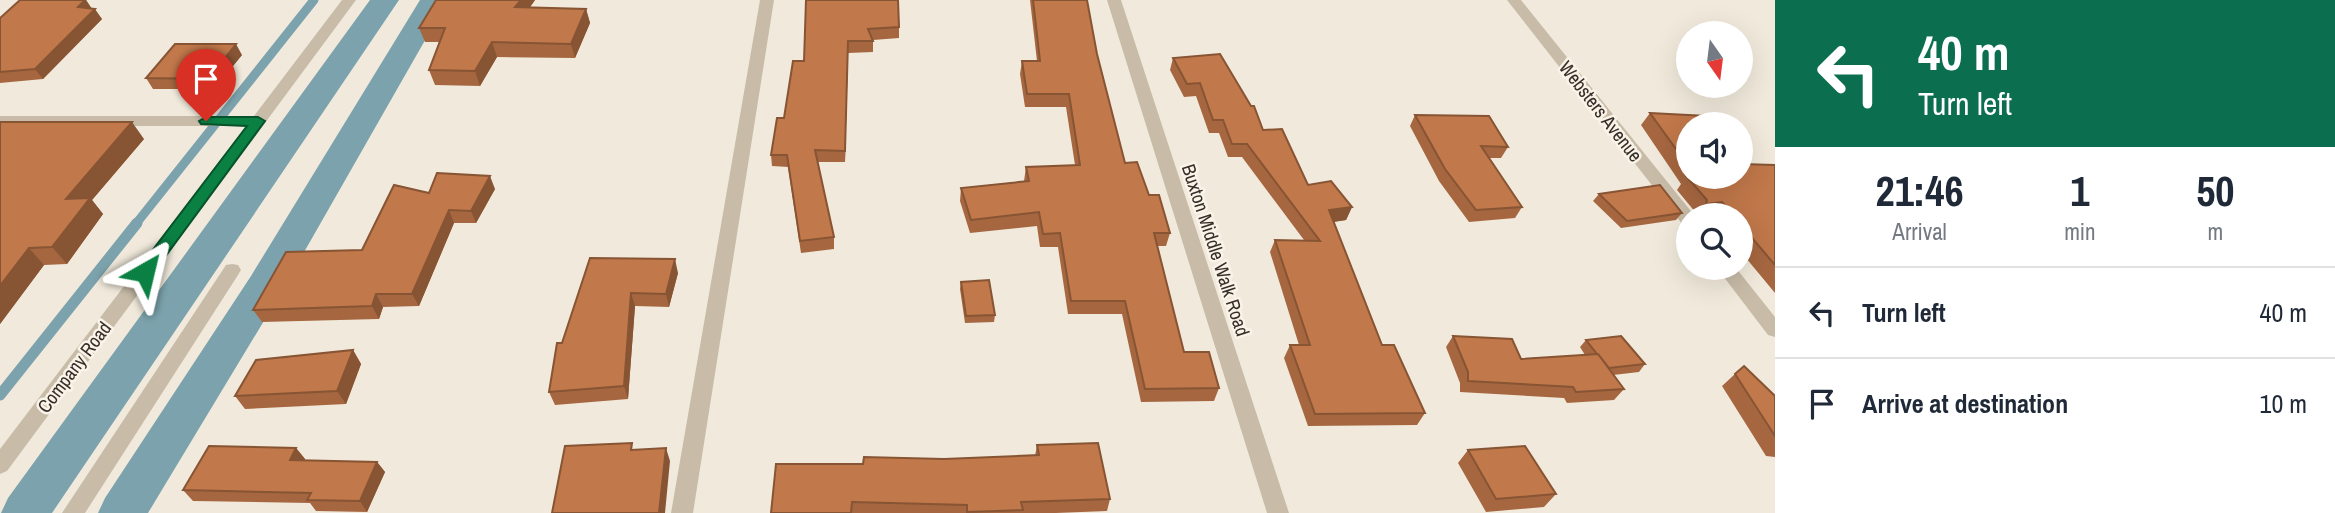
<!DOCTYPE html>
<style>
body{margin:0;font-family:"Archivo Narrow",sans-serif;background:#f6f6f7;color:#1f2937;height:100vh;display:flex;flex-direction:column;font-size:26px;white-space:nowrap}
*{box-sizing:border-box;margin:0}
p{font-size:23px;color:#747a83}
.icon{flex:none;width:38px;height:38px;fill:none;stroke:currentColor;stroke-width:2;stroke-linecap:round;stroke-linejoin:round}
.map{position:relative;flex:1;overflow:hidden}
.side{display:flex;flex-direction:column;background:#fff;width:560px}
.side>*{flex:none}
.guide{background:#0b6e4f;color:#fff;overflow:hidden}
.needle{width:46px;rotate:166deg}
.fabs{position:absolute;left:1676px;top:21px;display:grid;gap:14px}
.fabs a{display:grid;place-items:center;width:77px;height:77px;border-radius:50%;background:#fff;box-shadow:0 7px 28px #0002;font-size:35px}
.pin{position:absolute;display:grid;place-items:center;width:60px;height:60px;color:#fff;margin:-72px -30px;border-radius:50% 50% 50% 0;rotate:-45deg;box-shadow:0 0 7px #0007}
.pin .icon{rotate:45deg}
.me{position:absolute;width:77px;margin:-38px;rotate:37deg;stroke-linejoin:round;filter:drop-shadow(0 0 5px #0008)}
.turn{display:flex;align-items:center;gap:24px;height:147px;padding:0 28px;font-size:32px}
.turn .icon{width:91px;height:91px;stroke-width:2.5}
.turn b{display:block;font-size:49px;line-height:60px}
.eta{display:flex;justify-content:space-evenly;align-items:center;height:119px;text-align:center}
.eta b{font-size:42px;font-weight:700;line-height:49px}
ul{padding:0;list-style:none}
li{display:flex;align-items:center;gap:21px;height:91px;padding:0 28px;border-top:2px solid #e0e1e3}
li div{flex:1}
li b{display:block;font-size:26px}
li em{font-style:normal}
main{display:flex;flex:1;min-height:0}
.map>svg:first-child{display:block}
</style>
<main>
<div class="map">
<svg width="1775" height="513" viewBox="0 0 1775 513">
<rect width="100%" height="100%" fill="#f1eadc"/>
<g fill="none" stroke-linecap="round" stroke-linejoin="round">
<path stroke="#7ca3ad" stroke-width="9" d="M135,225l179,-225"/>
<path stroke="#7ca3ad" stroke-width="11" d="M0,395l137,-172"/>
<path fill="#7ca3ad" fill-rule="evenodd" d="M370,0h29l-347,513h-51l7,-15z
M420,0h28l-169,296 -131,217h-50l7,-15 146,-222z"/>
<path fill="#c8bca8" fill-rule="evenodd" d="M342,0h14l-349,471 -7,3v-25l246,-323h-246v-10h254z
M760,0h14l-81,513h-22z
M1107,0h14l168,513h-22z
M1507,0h14l173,215h-5v12l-6,-2z
M232,264l6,1 3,5 -3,5 -153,238h-23l164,-248z
M1717,268h19l39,49v20l-7,-2z"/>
</g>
<path fill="#a66740" d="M20,0h66l6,9 10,10 -59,60 -43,4v-65z
M436,0h99l-6,8 57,1 4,14 -15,35 -78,-1 -17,29 -45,-1 -6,-15 10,-28h-14l-6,-14z
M806,0l93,27v11l-26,2v12l-25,1 -3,109h-27l16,75v12l-33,4 -13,-86 -16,-1 -1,-11 33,-94z
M1030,0h57l10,54 28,109 24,32 21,38 -4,13h-9l27,106 35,36 -5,13 -73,1 -19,-88h-54l-10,-67h-18l-3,-21 -67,7 -10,-32 1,-13 63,-7 2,-14 49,-2 -9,-58h-41l-5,-33 2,-13h15z
M242,55l-28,34h-61l-7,-11z
M1173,58l90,72 45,55 44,22 -6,13 -12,2 48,123 43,68 -8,12 -109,1 -24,-68 6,-13h9l-29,-93 5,-12h29l-62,-83h-14l-9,-24h-10l-13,-37 -12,1 -14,-27z
M1650,113l39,11v53l86,-12v128l-34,-41v-37h-45v-2l-19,-23 4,-6 -40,-59z
M1415,115l93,32 -7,11h-12l33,49 -7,11 -46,4 -30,-41 -29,-55z
M0,122l144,17 -52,61 11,14 -36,50 -23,1 -44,59z
M495,189l-19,34h-22l-35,83 -36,1 -4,12 -117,3 -9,-12 109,-60 67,-57z
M1599,194l83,19 -6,7 -55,8 -28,-27z
M590,258l88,15 -9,34 -34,-1 -7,93 -73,6 -6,-13 13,-49z
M961,282l34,33 -1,7 -29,1 -5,-34z
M1453,336l68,23 64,-4 -5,-8 6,-7 59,24 -6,8 -26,3 11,14 -10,11 -47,3 -3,-5 -104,-6v-9l-14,-36z
M353,350l8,14 -15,40 -101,5 -10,-13z
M1735,374l40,22v61l-9,-1 -44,-70z
M1037,445l73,54 -3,12 -51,2h-285l92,-49 172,-8z
M296,448l9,11 -1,1 73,2 8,10 -18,40 -51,-1 -6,-8 -117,-2 -10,-11z
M1468,450l88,44 -12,13 -58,5 -28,-49z"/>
<path fill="#875434" d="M85,0h1l6,9 -14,-2z
M521,0h14l-15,22 -5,-15z
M95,9l7,10 -59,60 -8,-10z
M586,9l4,14 -15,35 -4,-14z
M848,41v12l-3,109v-11z
M492,42l5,15 -17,29 -5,-15z
M236,44l6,11 -28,34 -6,-10z
M132,122l12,17 -52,61 11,14 -36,50 -15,-17 14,-48z
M490,176l5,13 -19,34 -5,-12z
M1352,207l-6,13 -22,3 5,-13z
M449,210l5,13 -35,83 -7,-12z
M29,248l15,17 -44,59v-38z
M675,259l3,14 -9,34 -3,-13z
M631,293l4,13 -7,93 -4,-13z
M376,294l7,13 -4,12 -7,-13z
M353,350l8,14 -15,40 -9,-13z
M296,448l9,11 -6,12 -9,-11z
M666,448l4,13 -5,52h-6z
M377,462l8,10 -18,40 -7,-11z"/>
<path fill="#c1784a" stroke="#875434" stroke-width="2" d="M20,0h65l-7,7 17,2 -60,60 -35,3v-54z
M436,0h85l-6,7 71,2 -15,35 -79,-2 -17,29 -46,-1 16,-42h-26z
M806,0h92l1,27 -31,2 5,12h-25l-3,110 -30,-1 19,87 -34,4 -13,-86h-16l6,-37h7l9,-57h11z
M1033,0h54l10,54 28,109 12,-1 12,33h10l11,38h-16l30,119h25l10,36 -74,1 -20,-88h-54l-11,-68 -17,1 -4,-22 -68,8 -10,-32 68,-7 -3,-14 54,-2 -11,-71h-42l-5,-33h18z
M175,44h61l-28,35 -62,-1z
M1220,54l31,52h3l9,24 19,-1 26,56 23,-4 21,26 -23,3 53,135h12l31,68 -110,1 -25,-69h20l-35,-105 45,1 -73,-97h-15l-9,-24h-10l-13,-37 -13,1 -14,-26z
M1650,113l57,3 6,8h-24v43z
M1415,115l74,1 19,31 -27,-1 41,61 -46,3 -31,-41z
M0,122h132l-66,77 24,-1 -38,49 -23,1 -29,38z
M1741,164l34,1v100l-34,-40v-10h-8l-11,-13 -16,2 1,-4 -20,-23h54z
M437,173l53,3 -19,35 -22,-1 -37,84h-36l-4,12 -119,4 33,-58 76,-2 32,-65 35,8z
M1660,185l22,28 -55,8 -28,-27z
M590,258l85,1 -9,35 -35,-1 -7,93 -75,6 8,-49h5z
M989,280l6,35 -29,1 -5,-34z
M1453,336l59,3 9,20 77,-5 26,35 -48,3 -3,-5 -105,-6v-9z
M1621,336l24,28 -36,4 -11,-14h-1l-11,-14z
M353,350l-16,41 -102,5 21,-36z
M1744,366l31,30v40l-40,-62z
M632,443l-1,7 35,-2 -7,65h-107l13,-67z
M1098,443l12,56 -89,3 2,8 -56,2v-7l-115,-3 -1,11h-80l5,-49h87l1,-7 80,2 95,-4 -2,-10z
M209,446l87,2 -6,12 87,2 -17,39 -53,-1 4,-7 -128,-3z
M1525,446l31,48 -60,5 -28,-49z"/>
<path fill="#0b8043" stroke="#07532c" stroke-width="2" d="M206,117h52l7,4 -114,155h-12l-2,-4 2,-4 108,-142 -46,-2 -2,-3z"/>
<g text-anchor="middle" stroke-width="5" stroke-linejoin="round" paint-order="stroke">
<g font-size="19" fill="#362e28" stroke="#f9f3e8">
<text transform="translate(1601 111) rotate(52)" y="7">Websters Avenue</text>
<text transform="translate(1216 250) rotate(72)" y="7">Buxton Middle Walk Road</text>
<text transform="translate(74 367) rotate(-53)" y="7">Company Road</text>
</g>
</g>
</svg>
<div class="fabs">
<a><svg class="needle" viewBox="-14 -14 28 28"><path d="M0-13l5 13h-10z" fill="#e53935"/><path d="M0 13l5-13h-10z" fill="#747a83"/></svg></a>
<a><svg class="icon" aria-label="sound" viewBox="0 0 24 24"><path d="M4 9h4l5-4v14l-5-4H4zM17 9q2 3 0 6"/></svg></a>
<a><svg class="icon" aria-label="search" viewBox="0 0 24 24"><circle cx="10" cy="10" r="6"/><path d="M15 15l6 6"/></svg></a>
</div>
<div class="pin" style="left:206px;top:121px;background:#d93025"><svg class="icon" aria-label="arrive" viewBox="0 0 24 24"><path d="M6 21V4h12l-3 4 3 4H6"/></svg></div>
<svg class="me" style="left:145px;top:272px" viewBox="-20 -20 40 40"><path d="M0-17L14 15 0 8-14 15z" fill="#0b8043" stroke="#fff" stroke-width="4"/></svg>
</div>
<section class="side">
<div class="guide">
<div class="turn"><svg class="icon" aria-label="left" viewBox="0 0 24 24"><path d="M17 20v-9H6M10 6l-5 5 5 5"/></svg><div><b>40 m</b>Turn left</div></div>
</div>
<div class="eta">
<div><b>21:46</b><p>Arrival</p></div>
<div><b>1</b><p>min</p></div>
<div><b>50</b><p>m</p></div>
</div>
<ul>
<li><svg class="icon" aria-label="left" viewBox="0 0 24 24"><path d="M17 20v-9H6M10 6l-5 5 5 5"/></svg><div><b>Turn left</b></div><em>40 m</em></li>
<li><svg class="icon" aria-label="arrive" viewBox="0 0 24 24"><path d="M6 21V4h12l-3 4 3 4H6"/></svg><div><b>Arrive at destination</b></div><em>10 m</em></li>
</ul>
</section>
</main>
